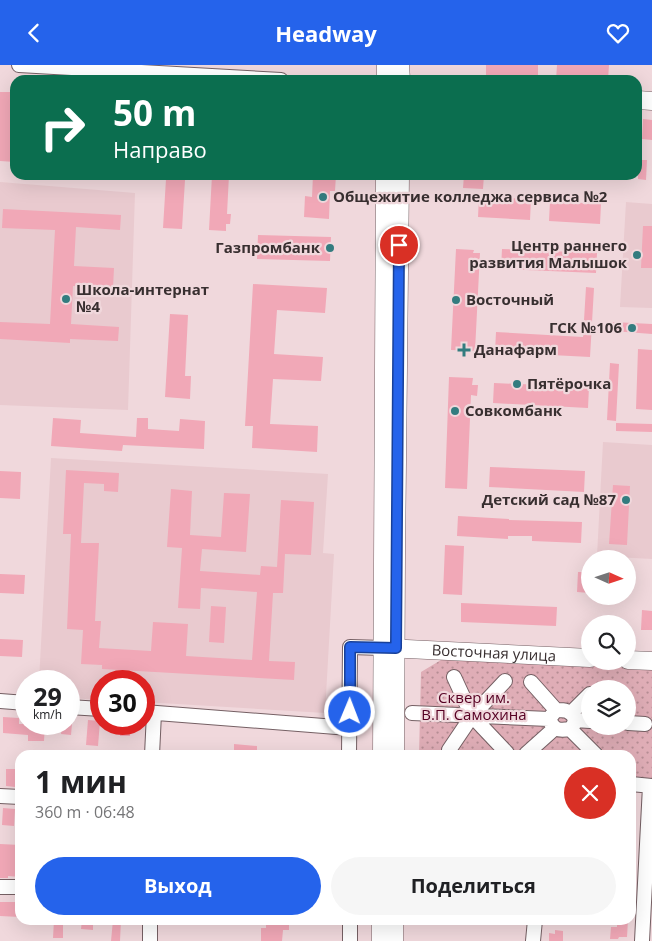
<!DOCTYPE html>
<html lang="ru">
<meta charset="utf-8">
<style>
body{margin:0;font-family:"Open Sans",sans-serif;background:#f6f6f6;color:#202124;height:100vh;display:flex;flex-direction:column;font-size:19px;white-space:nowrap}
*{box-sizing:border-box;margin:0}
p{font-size:16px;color:#757577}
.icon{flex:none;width:28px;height:28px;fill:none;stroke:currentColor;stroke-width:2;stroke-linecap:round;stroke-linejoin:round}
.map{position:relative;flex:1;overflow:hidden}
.sheet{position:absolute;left:15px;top:685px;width:621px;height:175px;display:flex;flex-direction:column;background:#fff;border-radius:15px;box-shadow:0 5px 20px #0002}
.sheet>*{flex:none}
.banner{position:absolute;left:10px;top:10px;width:632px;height:105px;border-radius:15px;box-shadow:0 5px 20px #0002;background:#0b6e4f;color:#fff;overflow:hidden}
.needle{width:32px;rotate:93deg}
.buttons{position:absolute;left:581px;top:485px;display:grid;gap:10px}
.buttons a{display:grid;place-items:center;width:55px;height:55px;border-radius:50%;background:#fff;box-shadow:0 5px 20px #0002;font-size:25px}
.speed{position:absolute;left:15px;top:605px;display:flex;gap:10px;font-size:25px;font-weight:700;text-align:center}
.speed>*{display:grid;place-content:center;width:65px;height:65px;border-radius:50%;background:#fff;box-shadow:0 5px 20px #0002;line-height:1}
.speed small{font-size:12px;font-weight:400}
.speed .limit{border:8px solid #d22;background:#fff;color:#111}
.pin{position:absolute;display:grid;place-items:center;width:42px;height:42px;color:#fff;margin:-21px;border:2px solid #fff;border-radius:50%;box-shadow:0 1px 5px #0007}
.me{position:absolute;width:55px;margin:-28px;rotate:1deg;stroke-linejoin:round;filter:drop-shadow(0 0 4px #0008)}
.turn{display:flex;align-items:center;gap:18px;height:105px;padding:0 20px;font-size:22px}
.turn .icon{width:65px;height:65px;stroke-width:2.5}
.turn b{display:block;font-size:35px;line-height:42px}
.round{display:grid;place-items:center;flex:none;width:52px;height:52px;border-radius:26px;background:#f6f6f6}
.head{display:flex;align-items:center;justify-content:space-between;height:85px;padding:0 20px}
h1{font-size:30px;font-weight:700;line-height:38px}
.primary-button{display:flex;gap:10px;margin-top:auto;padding:10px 20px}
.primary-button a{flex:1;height:58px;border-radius:30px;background:#2563eb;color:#fff;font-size:20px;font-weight:700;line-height:58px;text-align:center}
.primary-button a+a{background:#f6f6f6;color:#202124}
header{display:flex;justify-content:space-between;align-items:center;height:65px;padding:0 20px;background:#2563eb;color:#fff;font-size:22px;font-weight:700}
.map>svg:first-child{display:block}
</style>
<header><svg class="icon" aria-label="back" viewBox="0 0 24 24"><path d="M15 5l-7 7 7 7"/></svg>Headway<svg class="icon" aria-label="heart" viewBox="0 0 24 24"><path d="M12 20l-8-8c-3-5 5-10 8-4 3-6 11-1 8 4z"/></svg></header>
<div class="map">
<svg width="652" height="876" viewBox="0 0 652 876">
<defs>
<pattern id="park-dots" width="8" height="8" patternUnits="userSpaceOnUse" patternTransform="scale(1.25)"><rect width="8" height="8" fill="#dfadb6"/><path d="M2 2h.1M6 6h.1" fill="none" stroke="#b68d94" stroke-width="1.8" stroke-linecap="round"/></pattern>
</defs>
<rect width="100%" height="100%" fill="#f0d8dc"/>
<path fill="#e9cacf" d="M0,117l135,11 -7,217 -128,-5z
M626,137l26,2v104l-32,-1z
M603,377l49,3v114l-55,-3z
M51,393l277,16 -5,79 11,1 -9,159 -181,-11v-21h-43v19l-32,-2v-17h-30z"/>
<path fill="url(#park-dots)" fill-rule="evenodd" d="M446,592l206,12v110l-21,-1v-23h-212l2,-83zM590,624h38v37h-38z"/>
<path fill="#f1a8b7" d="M486,0h52v15l-52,-3z
M557,0h52l-1,15h-52z
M0,27h15v70l-15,-1z
M643,54l9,1v20l-10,-1z
M638,95h9l-1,20 -8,-1z
M212,110h17l-2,39h4l-1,10h-4v7l-17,-1z
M313,110h23l-1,16h-5l-1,28 -25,-2 1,-21 7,1z
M464,110h20l-1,14 -20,-1z
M166,114l19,1 -3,49 -19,-1z
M479,132l52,2 -1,21 -52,-3z
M550,136l51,3 -1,20 -51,-3z
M3,144l118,6 -1,15 -44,-3 -2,39 40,2 -1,20 -40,-2 -2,38 48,3 -1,14 -48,-2v4l-70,-4v-17l50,2 5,-94 -53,-2z
M643,161h9v42h-11z
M258,170l73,2 -1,24 -73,-2z
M456,184l18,1 -1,3h7l-5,98 -24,-1z
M502,184l95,4 -1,20 -95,-4z
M253,219l74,4 -2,25 -48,-3 -3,44 49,3 -2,24 -48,-2 -3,45 48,2 -1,26 -65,-4 1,-22h-8z
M586,222l8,1 -4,69 -95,-5 1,-20 87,5z
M170,249l18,1 -3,61h6l-1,23 -25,-2z
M613,257l39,2v10l-39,-3z
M638,284l14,1v60l-16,-1z
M610,298l9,1 -3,57 -9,-1z
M449,312l24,1 -1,7h6l-1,11 -6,-1 -4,94 -22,-1z
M494,318l95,4 -1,21 -95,-5z
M53,353l28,2 -1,13 56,4 1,-19h11v11l31,2 1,-12 25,2 -1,28 -81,-4 -1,6 -71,-5z
M616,358l36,1v8l-36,-1z
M490,402l95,4 -1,21 -95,-5z
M66,405l53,3 -1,19 -14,-1v-7l-20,-1 -3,60h18l-4,78h6l-2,27 52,3 2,-29 35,2 -2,32 66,4 5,-68 -56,-4 -1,21 -22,-1 4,-60 -15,-1 4,-58 21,2 -2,44 31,2 3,-44 26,1 -4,58 -44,-3 -2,22 60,4 1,-9 16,1 4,-67 33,2 -3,53 -26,-1 -2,39h-10l-4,68 26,1 -1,18 -192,-11v-4l-21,-1 2,-34 -16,-1 4,-95h-8z
M0,406l21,1 -1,27 -20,-1z
M613,420l17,1 -3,59 -18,-1z
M458,451l51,3v1l73,2 -1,21 -49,-2v-5h-24v3l-51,-3z
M445,480l19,1 -2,49 -19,-1z
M578,507h12v21l-13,-1z
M0,509l25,1 -1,19 -24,-1z
M461,538l96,4 -1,19 -95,-4z
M211,541l15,1 -2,36 -15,-1z
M642,545l10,1v19h-11z
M0,574l23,1 -1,17 -22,-1z
M3,652l16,1v6h26l-1,17h-16v-6l-25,-2z
M88,655l12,1 -2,25 -12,-1z
M62,659h10l-1,11 -10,-1z
M121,659l9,1v11h-10z
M234,679l23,2v9h-23z
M6,704h10l-1,18 -9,-1z
M3,743l12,1 -1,17 -12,-1z
M0,779l20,1v32l-12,-1v2h-8z
M0,837h20v15l-20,-1z
M54,855h9v18h-10z
M82,855h11v10l-12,-1z
M113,855h8l-1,21h-9z
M266,855h23v10h-6l-1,11h-21v-13h5z
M617,855h11l-1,17h-8l-1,2h-8l1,-12h6z
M555,865l8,1v10h-14v-8l6,1z"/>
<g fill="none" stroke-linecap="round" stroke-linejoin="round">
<g stroke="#756064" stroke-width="16">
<path id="minor" d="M19,0l262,15
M454,612l18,39 35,37
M531,617l25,28
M0,636l26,2
M69,642l32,2
M144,647l205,16
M412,648l137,6c5,11 9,12 21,10l4,-5 1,-6c-6,-8 -10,-8 -19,-8l-7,9
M571,648l19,-19
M575,655l15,1
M628,658l17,1
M570,664l26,26
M449,685l23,-34 33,-35
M526,689l29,-26
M152,690l2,-42
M349,690l1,-108 33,1
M631,719l21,2
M0,731l20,1
M0,822h20
M150,855v21
M350,855v21
M533,876l2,-21
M642,876l8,-155"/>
</g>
<g stroke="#756064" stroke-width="19">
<g id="major">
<path d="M386,0v15"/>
<path d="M400,0l1,15"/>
<path d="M638,35l14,1"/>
<path id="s1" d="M386,583l204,10"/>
<path d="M628,595l24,1"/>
<path d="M382,690l3,-580"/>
<path d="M395,690l1,-197 4,-383"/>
<path d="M381,876v-21"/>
<path d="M394,876v-21"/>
</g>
</g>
<use href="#minor" stroke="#fff" stroke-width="14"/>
<use href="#major" stroke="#fff" stroke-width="18"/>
</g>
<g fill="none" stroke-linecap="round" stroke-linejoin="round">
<g stroke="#184099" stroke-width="12">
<path id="route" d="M350,647v-65l46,1 3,-403"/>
</g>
<use href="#route" stroke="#2563eb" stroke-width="9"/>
</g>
<g fill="#337c7f" stroke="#f0d8dc" stroke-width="2">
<circle cx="323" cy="132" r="5"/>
<circle cx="330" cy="183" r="5"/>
<circle cx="637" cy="190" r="5"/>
<circle cx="66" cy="234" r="5"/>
<circle cx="456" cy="235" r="5"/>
<circle cx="632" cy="263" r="5"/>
<path d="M461.5 277.5h5v5h5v5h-5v5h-5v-5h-5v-5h5z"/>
<circle cx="517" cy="319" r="5"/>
<circle cx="455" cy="346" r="5"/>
<circle cx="626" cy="435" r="5"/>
</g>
<g text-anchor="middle" stroke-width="4.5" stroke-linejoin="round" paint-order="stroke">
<g font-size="15" font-weight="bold" fill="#382f30" stroke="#f0d8dc" text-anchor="start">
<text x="333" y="137">Общежитие колледжа сервиса №2</text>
<text x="627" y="186" text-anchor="end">Центр раннего<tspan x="627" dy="17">развития Малышок</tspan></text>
<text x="320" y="188" text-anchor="end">Газпромбанк</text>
<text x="76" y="230">Школа-интернат<tspan x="76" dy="17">№4</tspan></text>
<text x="466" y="240">Восточный</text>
<text x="622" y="268" text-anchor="end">ГСК №106</text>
<text x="474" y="290">Данафарм</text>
<text x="527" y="324">Пятёрочка</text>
<text x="465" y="351">Совкомбанк</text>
<text x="616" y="440" text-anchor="end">Детский сад №87</text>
</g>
<g font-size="15" fill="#382f30" stroke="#f0d8dc">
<text dy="5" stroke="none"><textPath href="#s1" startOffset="108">Восточная улица</textPath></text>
</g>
<g font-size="15" fill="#560023" stroke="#f0d8dc">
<text x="474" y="638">Сквер им.<tspan x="474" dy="17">В.П. Самохина</tspan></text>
</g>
</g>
</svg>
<div class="buttons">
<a><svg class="needle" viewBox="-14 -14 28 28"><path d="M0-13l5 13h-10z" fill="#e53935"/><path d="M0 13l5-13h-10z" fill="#757577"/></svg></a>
<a><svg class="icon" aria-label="search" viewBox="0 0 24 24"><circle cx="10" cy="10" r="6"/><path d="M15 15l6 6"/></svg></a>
<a><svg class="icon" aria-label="layers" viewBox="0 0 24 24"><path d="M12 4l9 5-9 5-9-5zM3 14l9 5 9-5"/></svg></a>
</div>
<div class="speed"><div>29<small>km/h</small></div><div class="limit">30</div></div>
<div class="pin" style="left:399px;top:180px;background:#d93025"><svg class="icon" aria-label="arrive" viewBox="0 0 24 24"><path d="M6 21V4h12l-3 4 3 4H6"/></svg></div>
<svg class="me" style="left:350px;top:647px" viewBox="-20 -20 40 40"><circle r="17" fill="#2563eb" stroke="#fff" stroke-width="3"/><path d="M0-11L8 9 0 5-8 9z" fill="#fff"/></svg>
<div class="banner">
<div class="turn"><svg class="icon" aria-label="right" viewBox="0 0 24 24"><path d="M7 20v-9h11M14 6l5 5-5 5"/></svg><div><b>50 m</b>Направо</div></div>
</div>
<section class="sheet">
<div class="head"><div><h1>1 мин</h1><p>360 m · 06:48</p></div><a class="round" style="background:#d93025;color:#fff"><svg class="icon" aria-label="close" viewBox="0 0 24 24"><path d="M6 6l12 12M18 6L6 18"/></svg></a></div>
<div class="primary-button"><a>Выход</a><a>Поделиться</a></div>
</section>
</div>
